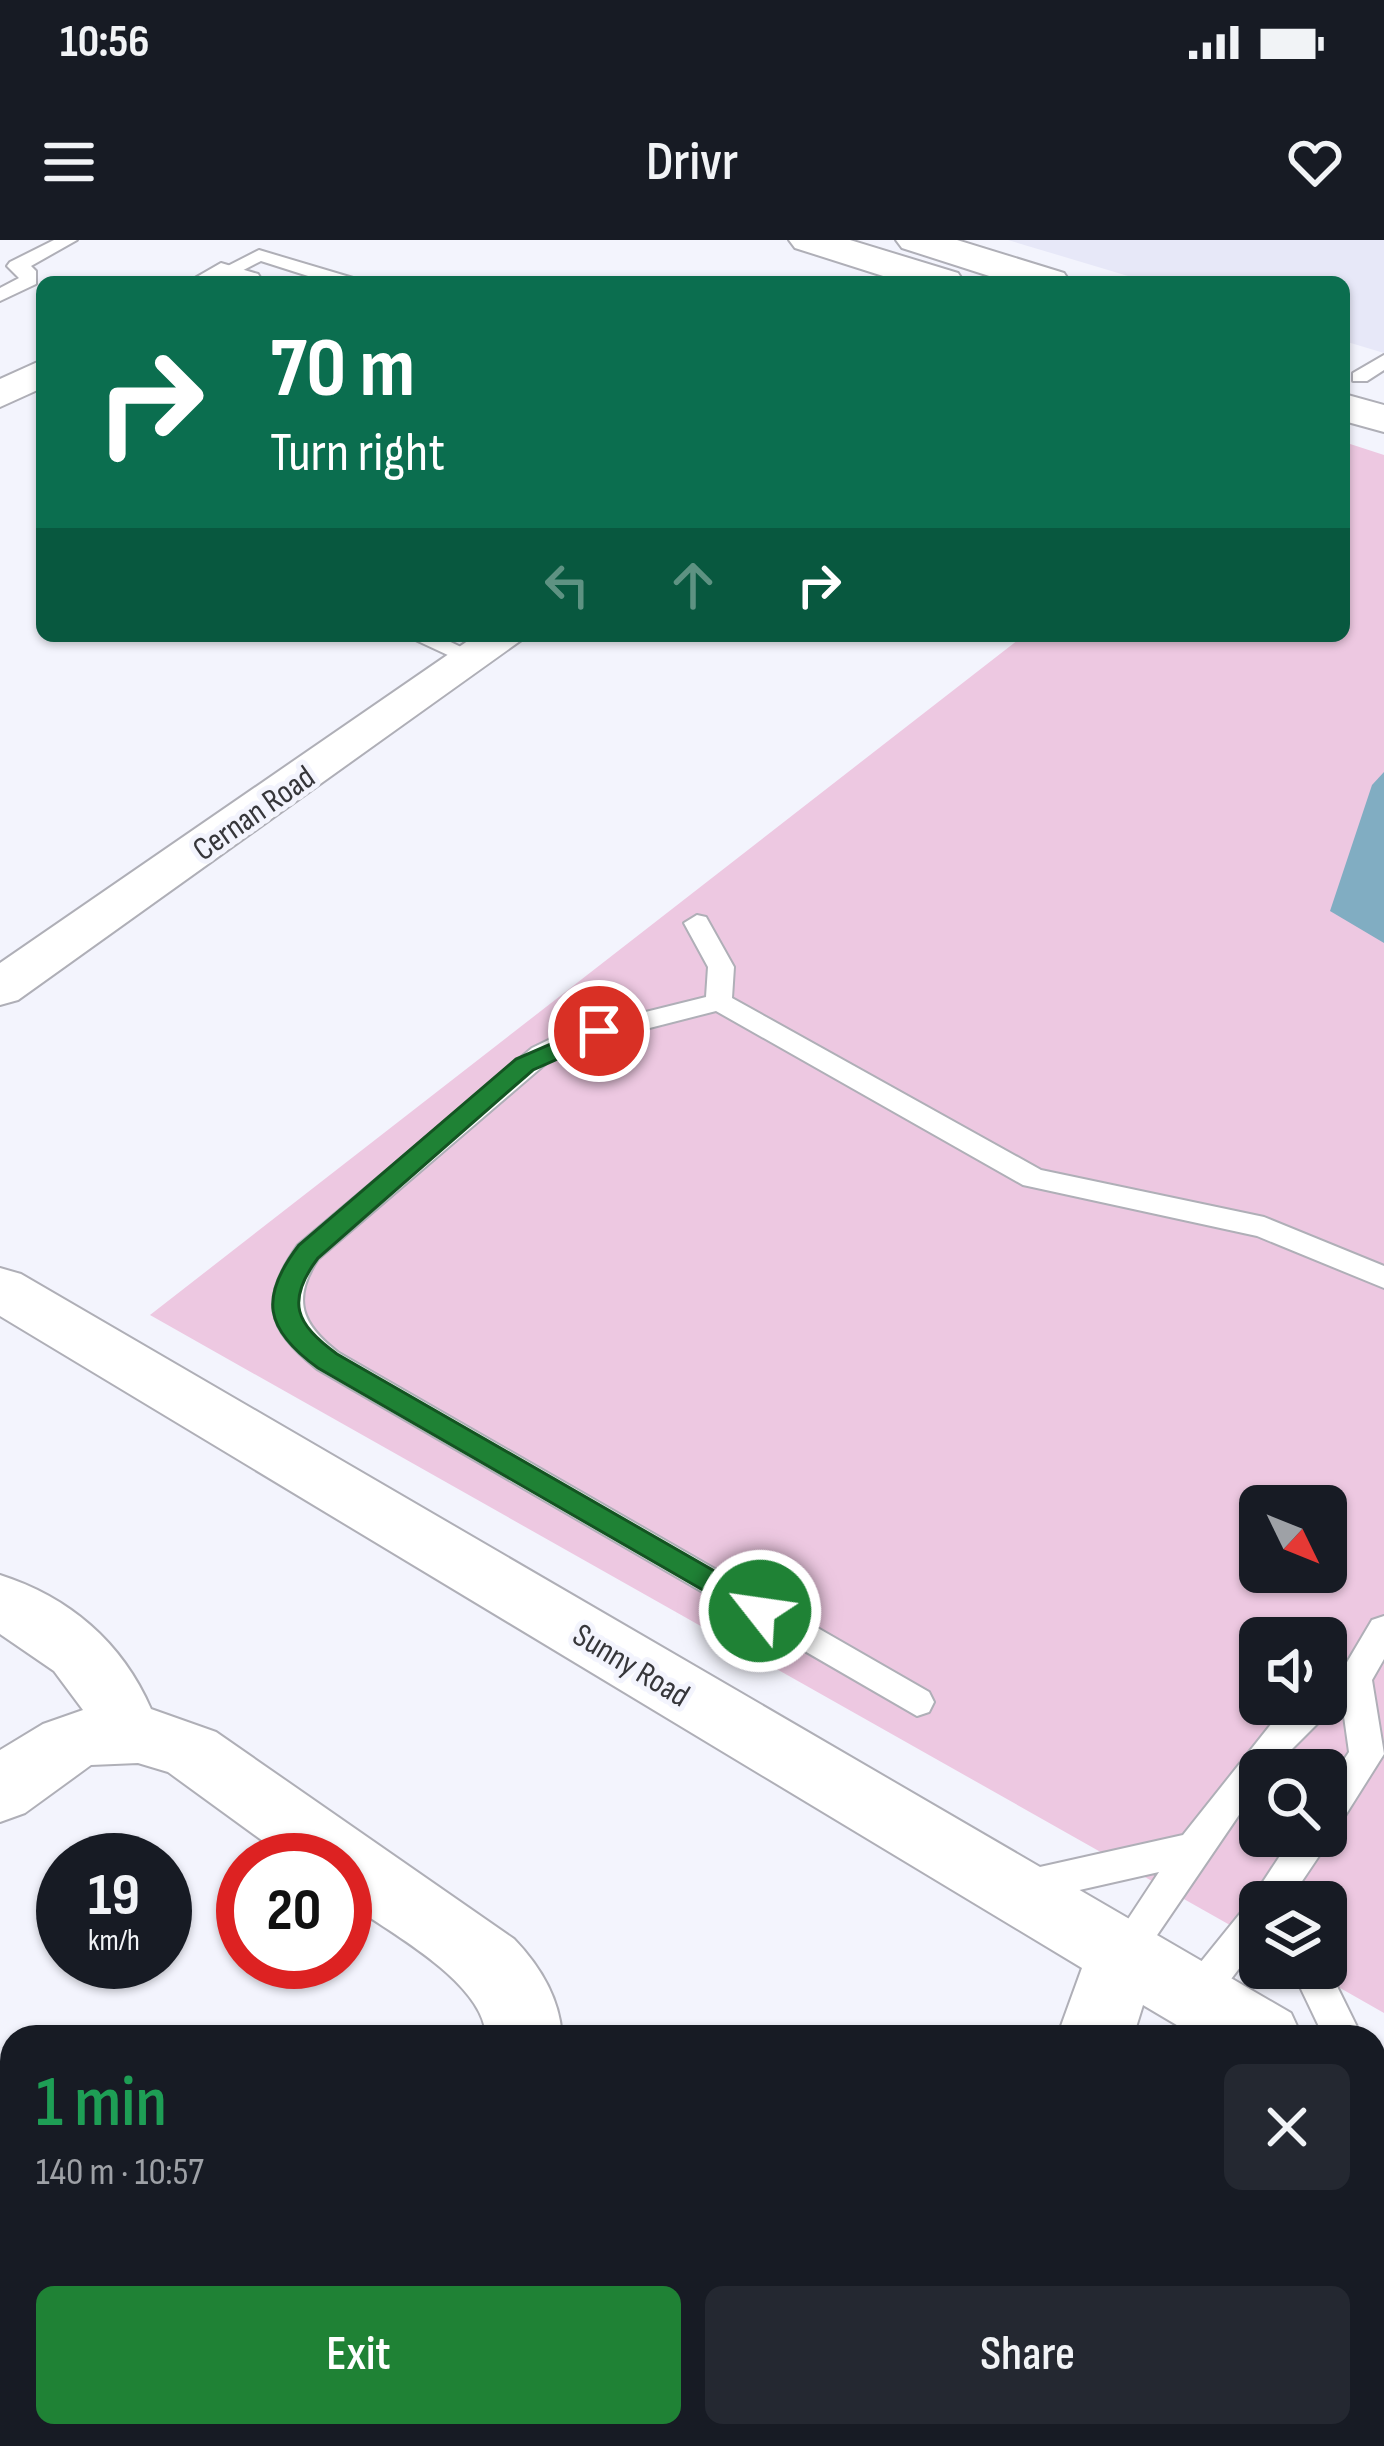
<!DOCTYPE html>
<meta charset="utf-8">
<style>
body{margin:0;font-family:"Sofia Sans Condensed",sans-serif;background:#242831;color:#f1f3f6;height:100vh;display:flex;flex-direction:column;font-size:45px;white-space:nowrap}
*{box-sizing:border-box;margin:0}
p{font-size:39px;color:#9ea1a6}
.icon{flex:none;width:66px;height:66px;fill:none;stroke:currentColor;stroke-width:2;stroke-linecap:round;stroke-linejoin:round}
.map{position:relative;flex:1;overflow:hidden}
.side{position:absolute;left:0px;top:1785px;width:1386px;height:423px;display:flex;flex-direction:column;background:#171b24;border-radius:36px 36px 0 0;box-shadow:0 3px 9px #0004}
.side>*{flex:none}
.banner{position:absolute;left:36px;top:36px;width:1314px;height:366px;border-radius:18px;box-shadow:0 3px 9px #0004;background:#0b6e4f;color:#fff;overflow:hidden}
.needle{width:78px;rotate:133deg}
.fabs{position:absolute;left:1239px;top:1245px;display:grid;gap:24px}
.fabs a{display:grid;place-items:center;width:108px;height:108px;border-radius:18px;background:#171b24;box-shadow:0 3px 9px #0004;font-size:60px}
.speed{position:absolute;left:36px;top:1593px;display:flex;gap:24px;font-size:60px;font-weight:700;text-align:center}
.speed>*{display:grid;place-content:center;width:156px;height:156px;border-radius:50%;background:#171b24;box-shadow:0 3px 9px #0004;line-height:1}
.speed small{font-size:30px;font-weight:400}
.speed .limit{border:18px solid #d22;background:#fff;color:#111}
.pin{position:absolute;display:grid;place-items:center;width:102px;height:102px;color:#fff;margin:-51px;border:6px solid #fff;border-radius:50%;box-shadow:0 3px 12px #0007}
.me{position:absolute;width:132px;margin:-66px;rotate:300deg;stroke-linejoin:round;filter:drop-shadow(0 0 9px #0008)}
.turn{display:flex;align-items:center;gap:42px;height:252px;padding:0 36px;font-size:54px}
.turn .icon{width:156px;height:156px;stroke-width:2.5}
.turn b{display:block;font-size:84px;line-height:102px}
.lanes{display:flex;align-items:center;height:114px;padding:0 36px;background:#0003;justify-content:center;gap:60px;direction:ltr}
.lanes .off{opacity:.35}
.round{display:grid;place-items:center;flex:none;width:126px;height:126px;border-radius:18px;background:#242831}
.headline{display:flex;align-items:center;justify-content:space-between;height:204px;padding:0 36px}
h1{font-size:72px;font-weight:600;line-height:90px;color:#1e9e55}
.primary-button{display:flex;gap:24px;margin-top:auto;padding:24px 36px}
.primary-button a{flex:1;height:138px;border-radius:18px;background:#1f8235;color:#fff;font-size:48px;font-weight:600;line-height:138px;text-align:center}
.primary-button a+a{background:#242831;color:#f1f3f6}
.status{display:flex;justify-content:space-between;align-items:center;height:84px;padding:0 60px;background:#171b24;direction:ltr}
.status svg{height:33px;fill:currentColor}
header{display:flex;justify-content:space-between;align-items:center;height:156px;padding:0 36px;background:#171b24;font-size:54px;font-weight:600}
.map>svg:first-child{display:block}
</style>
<div class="status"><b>10:56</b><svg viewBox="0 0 49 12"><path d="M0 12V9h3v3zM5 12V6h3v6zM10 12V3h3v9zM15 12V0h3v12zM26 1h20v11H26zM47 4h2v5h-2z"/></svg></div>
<header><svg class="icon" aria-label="menu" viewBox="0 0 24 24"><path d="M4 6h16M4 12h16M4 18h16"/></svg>Drivr<svg class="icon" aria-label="heart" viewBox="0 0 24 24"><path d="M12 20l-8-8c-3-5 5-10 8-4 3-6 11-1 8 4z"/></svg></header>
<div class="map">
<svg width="1384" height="2206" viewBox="0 0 1384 2206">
<rect width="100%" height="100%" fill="#f3f4fd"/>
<path fill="#e7e8f8" d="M1008,0h376v113l-40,-12v-59h-196z"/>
<path fill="#edc8e1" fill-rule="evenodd" d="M1344,202l40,13v1558l-79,-45h21v-66h-66v40l-1110,-627 873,-679h321zM1260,1266h66v66h-66zM1260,1398h66v66h-66zM1260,1530h66v66h-66z"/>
<path fill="#81adc2" d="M1384,532v171l-54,-32 42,-126z"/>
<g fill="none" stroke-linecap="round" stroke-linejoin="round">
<g stroke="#afafb7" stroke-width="4">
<path id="service" d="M54,0h23l-46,26 5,5v13l-36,17v-13l19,-10 -12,-12 3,-4z
M259,10l94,28 2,4h-28l-66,-21 -33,17 -16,-4z
M1384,115v15l-17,11h-14v-8z
M407,396h31l46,22 -11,7 -8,-2z
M697,675l9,2 28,50 -2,31 309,172 223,47 120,49v22l-127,-52 -234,-51 -307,-174 -133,34 -33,15 -232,199c-27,41 -16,66 21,94l590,339 5,10 -5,10 -12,4 -600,-347c-52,-42 -57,-69 -19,-124l234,-197 33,-16 141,-35 2,-30 -24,-44z
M1384,1376v43l-12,21 12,74 -46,73 -10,3 -3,17 -37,55h-28v39l-51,67 -13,5 -13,-5 -6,-12 6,-12 68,-84 42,-64h33v-49l23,-35 -7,-50 -13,-4 -3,-14 17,-15 29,-49z
M1327,1454l5,10 -5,10 -56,56h-11v14l-124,182 -13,4 -13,-4 -5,-12 54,-82 -137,31 -13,-5 -5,-11 5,-11 13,-5 161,-36 97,-122 11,-9h35z
M1326,1724l36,73h-38l-33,-69z"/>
</g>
<g stroke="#afafb7" stroke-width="4">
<path id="minor" d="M221,23l37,11 5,8h-75z
M42,120v28l-42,19v-28z
M475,396h52l-509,364 -18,5v-42z
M0,1028l21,6 1270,739 11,24h-105l-54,-32 -10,32h-76l25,-69 -1082,-652z
M0,1335c69,22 122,67 151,134l65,23 298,207c26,27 46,60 48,98h-76c-1,-55 -99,-106 -141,-136v-41h-56l-121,-88 -30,-9 -47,2 -66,48 -25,9v-72l43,-26 40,-14 -29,-39 -54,-37z
M1374,1827l10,4v74l-10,-4z
M287,2196h87l4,10h-87z
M787,2196h87l-4,10h-87z"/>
</g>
<g stroke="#afafb7" stroke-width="4">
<path id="primary" d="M789,0h61l108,33 6,9h-62l-107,-34z
M896,0h61l107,33 6,9h-62l-106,-34z
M1344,154l40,11v27l-40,-11z"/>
</g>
<use href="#service" fill="#fff" fill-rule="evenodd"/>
<use href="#minor" fill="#fff" fill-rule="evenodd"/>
<use href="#primary" fill="#fff" fill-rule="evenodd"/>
</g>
<path fill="#1f8235" stroke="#145422" stroke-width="3" d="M599,783l8,3v11l-74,33 -215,188c-33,44 -22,66 19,96l433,249 5,8 -15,12 -442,-255c-54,-39 -59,-71 -19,-123l217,-186z"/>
<g text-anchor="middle" stroke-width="10" stroke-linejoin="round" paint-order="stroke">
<g font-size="33" fill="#36363a" stroke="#f3f4fd">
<text transform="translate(253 572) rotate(-35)" y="12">Cernan Road</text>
<text transform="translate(632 1424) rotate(31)" y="12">Sunny Road</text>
</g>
</g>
</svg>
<div class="fabs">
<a><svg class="needle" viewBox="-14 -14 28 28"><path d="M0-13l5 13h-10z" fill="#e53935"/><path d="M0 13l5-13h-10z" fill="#9ea1a6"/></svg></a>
<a><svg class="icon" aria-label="sound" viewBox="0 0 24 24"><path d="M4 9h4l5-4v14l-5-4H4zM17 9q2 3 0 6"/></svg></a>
<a><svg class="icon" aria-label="search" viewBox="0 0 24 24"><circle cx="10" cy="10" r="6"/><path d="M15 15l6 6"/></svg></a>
<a><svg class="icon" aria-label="layers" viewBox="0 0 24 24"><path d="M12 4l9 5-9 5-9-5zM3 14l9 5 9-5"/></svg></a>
</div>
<div class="speed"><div>19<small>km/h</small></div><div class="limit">20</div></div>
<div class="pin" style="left:599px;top:791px;background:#d93025"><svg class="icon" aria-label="arrive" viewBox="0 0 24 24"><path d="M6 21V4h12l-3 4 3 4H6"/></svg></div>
<svg class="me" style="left:760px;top:1371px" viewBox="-20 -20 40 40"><circle r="17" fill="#1f8235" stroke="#fff" stroke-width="3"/><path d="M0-11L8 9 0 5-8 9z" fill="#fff"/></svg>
<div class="banner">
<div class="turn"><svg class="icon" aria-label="right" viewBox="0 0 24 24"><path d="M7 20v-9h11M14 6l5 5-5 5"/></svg><div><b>70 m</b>Turn right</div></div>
<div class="lanes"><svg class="icon off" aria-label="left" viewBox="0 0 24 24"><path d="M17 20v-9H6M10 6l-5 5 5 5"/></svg><svg class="icon off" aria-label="ahead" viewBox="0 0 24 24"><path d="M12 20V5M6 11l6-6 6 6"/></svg><svg class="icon" aria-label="right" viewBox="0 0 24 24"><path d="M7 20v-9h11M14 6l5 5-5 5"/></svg></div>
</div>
<section class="side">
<div class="headline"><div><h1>1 min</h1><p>140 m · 10:57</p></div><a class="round"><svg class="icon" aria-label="close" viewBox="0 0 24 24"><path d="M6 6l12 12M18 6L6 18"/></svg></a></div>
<div class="primary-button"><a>Exit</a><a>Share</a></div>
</section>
</div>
